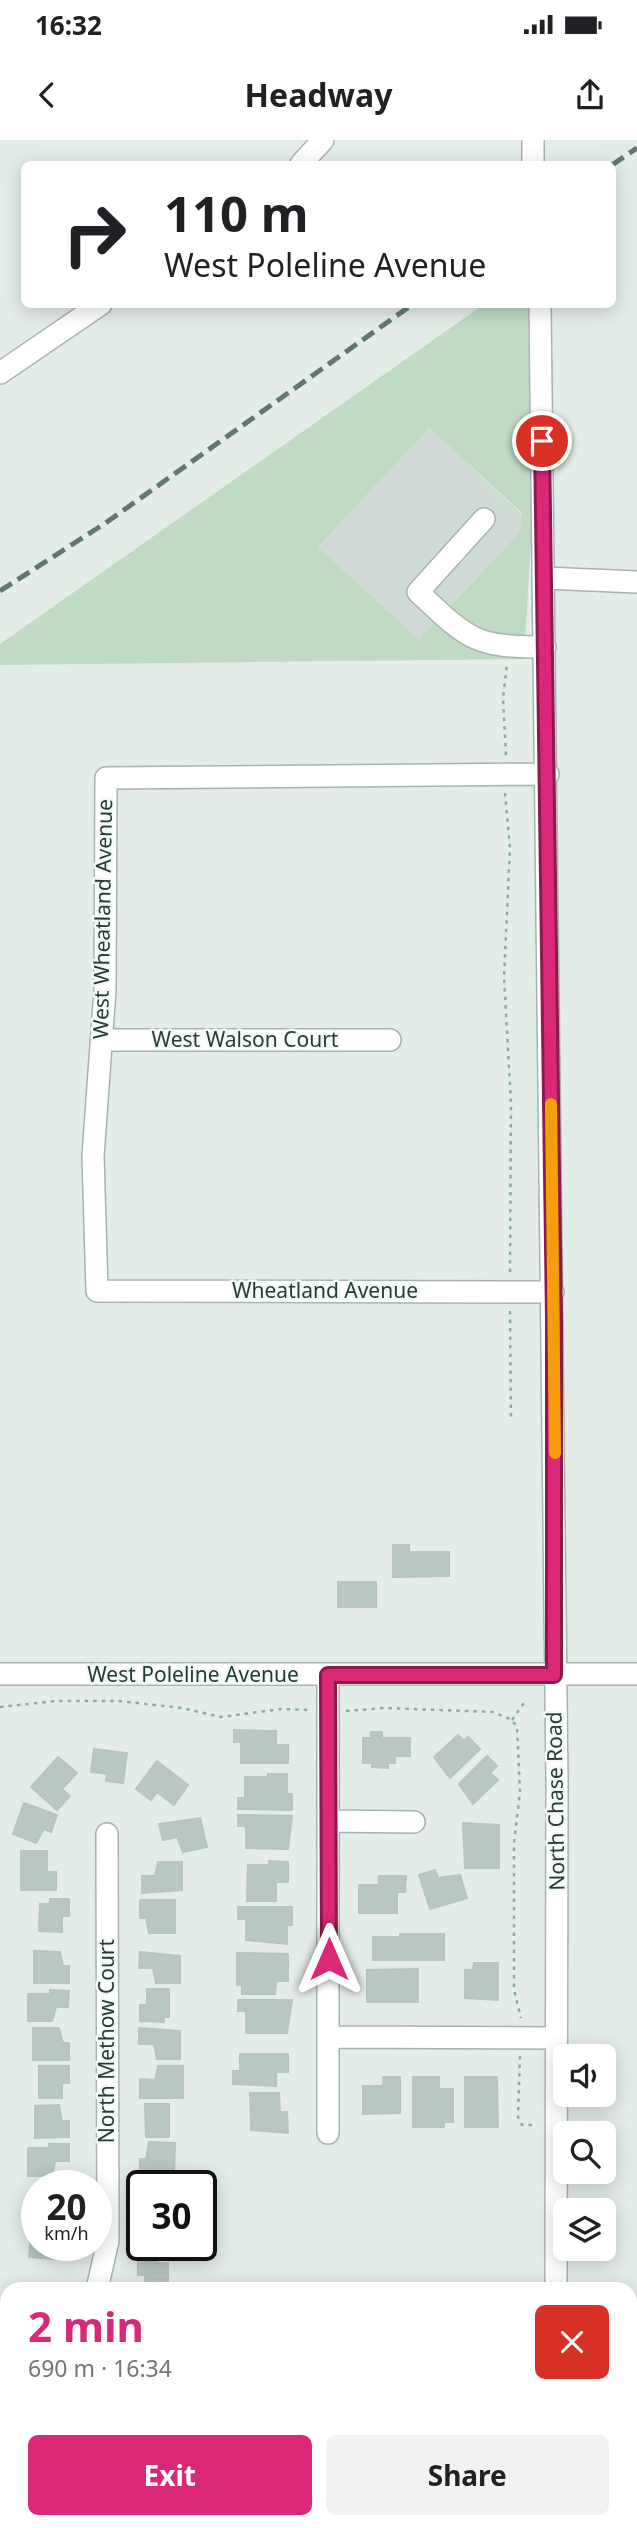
<!DOCTYPE html>
<meta charset="utf-8">
<style>
body{margin:0;font-family:"Noto Sans",sans-serif;background:#f2f2f2;color:#202124;height:100vh;display:flex;flex-direction:column;font-size:26px;white-space:nowrap}
*{box-sizing:border-box;margin:0}
p{font-size:23px;color:#757577}
.icon{flex:none;width:38px;height:38px;fill:none;stroke:currentColor;stroke-width:2;stroke-linecap:round;stroke-linejoin:round}
.map{position:relative;flex:1;overflow:hidden}
.drawer{position:absolute;left:0px;top:2142px;width:637px;height:247px;display:flex;flex-direction:column;background:#fff;border-radius:21px 21px 0 0;box-shadow:0 4px 18px #0003}
.drawer>*{flex:none}
.guide{position:absolute;left:21px;top:21px;width:595px;height:147px;border-radius:10px;box-shadow:0 4px 18px #0003;background:#fff;color:#202124;overflow:hidden}
.controls{position:absolute;left:553px;top:1904px;display:grid;gap:14px}
.controls a{display:grid;place-items:center;width:63px;height:63px;border-radius:10px;background:#fff;box-shadow:0 4px 18px #0003;font-size:35px}
.speed{position:absolute;left:21px;top:2030px;display:flex;gap:14px;font-size:35px;font-weight:700;text-align:center}
.speed>*{display:grid;place-content:center;width:91px;height:91px;border-radius:50%;background:#fff;box-shadow:0 4px 18px #0003;line-height:1}
.speed small{font-size:18px;font-weight:400}
.speed .limit{border:4px solid #111;border-radius:10px;background:#fff;color:#111}
.pin{position:absolute;display:grid;place-items:center;width:60px;height:60px;color:#fff;margin:-30px;border:4px solid #fff;border-radius:50%;box-shadow:0 2px 7px #0007}
.me{position:absolute;width:77px;margin:-38px;rotate:0deg;stroke-linejoin:round;filter:drop-shadow(0 0 5px #0008)}
.turn{display:flex;align-items:center;gap:24px;height:147px;padding:0 28px;font-size:32px}
.turn .icon{width:91px;height:91px;stroke-width:2.5}
.turn b{display:block;font-size:49px;line-height:60px}
.round{display:grid;place-items:center;flex:none;width:74px;height:74px;border-radius:10px;background:#f2f2f2}
.overview{display:flex;align-items:center;justify-content:space-between;height:119px;padding:0 28px}
h1{font-size:42px;font-weight:700;line-height:52px;color:#db2777}
.cta{display:flex;gap:14px;margin-top:auto;padding:14px 28px}
.cta a{flex:1;height:80px;border-radius:10px;background:#db2777;color:#fff;font-size:28px;font-weight:700;line-height:80px;text-align:center}
.cta a+a{background:#f2f2f2;color:#202124}
.status{display:flex;justify-content:space-between;align-items:center;height:49px;padding:0 35px;background:#fff;direction:ltr}
.status svg{height:19px;fill:currentColor}
header{display:flex;justify-content:space-between;align-items:center;height:91px;padding:0 28px;background:#fff;font-size:32px;font-weight:700}
.map>svg:first-child{display:block}
</style>
<div class="status"><b>16:32</b><svg viewBox="0 0 49 12"><path d="M0 12V9h3v3zM5 12V6h3v6zM10 12V3h3v9zM15 12V0h3v12zM26 1h20v11H26zM47 4h2v5h-2z"/></svg></div>
<header><svg class="icon" aria-label="back" viewBox="0 0 24 24"><path d="M15 5l-7 7 7 7"/></svg>Headway<svg class="icon" aria-label="share" viewBox="0 0 24 24"><path d="M12 15V3M7 8l5-5 5 5M5 13v7h14v-7"/></svg></header>
<div class="map">
<svg width="637" height="2388" viewBox="0 0 637 2388">
<rect width="100%" height="100%" fill="#e4ece8"/>
<path fill="#d2dcd7" d="M429,288l93,86 -3,19 -100,108 -101,-94z"/>
<path fill="#bfdbc4" fill-rule="evenodd" d="M483,165h45l4,219 -8,135 -524,6v-21zM429,288l93,85 -3,20 -100,107 -101,-93z
M0,2309l7,22v51h13l1,6h-21z"/>
<path fill="#b9c7c1" stroke="#b7c5be" stroke-width="2" d="M393,1405h16v7h40v24l-56,1z
M338,1442h38v25h-38z
M234,1590l42,1v14h12v18h-47v-21h-7z
M371,1592h11v6h28v18h-15v7h-7v5l-16,-1v-4h-9v-25h8z
M458,1595l6,6 4,-4 12,12 -30,29 -16,-21z
M94,1609l33,4 -4,30 -17,-2 1,-7 -16,-2z
M487,1616l10,10 -7,7 8,7 -25,24 -14,-20z
M58,1617l19,16 -15,16 8,7 -13,14 -26,-23z
M157,1621l31,24 -14,20 -17,-13 -6,8 -15,-11z
M268,1634h19v20h5v16l-54,-1v-11h7v-21h23z
M24,1663l33,12 -6,17 -7,-3 -8,14 -23,-9z
M238,1675l54,1 -4,33 -42,-1v-22h-8z
M200,1678l7,29 -24,5 -6,-15 -14,3 -4,-16z
M463,1683l36,2v43h-34z
M21,1711h26v21h9v18h-35z
M269,1721l19,1v20h-12v19h-29l1,-36h21z
M158,1722h24v28l-40,3v-17h13z
M435,1730l3,8 22,-3 7,23 -37,11 -11,-34z
M379,1736h27l-1,16h-8v21h-38v-28h20z
M50,1759h19v17h-7v16l-23,-1 1,-27h10z
M140,1760h35v33h-26l-3,-15h-6z
M238,1767h54v18h-5v19l-41,-4v-21h-8z
M400,1794h44v26h-71v-23h27z
M34,1811l26,1 3,14h6v17h-35z
M140,1812l40,4v27h-24l-3,-15h-14z
M237,1813l51,1v27h-12l-1,13h-33v-9h-5z
M474,1823h24v37l-33,-2v-28h8z
M418,1829v33h-51v-32z
M147,1849h22v28h-5v5l-24,-1v-16h7z
M50,1850l19,1 -1,16h-12l-4,14h-24v-27h22z
M238,1860h54l-5,33h-41v-22h-8z
M33,1888h26l4,15h6v17h-36z
M139,1888l41,3v28h-23l-3,-15h-15z
M240,1914h48v18h-12v14l-43,-2v-13h7z
M39,1926h30v17h-7v15h-23z
M158,1926h25v32h-43v-19l15,1z
M383,1937h17v36l-37,1v-28h20z
M413,1937h26v12h14v33h-9v5h-31z
M465,1937h32l1,50h-33z
M250,1953h29l1,19h7l1,21 -37,-3z
M145,1964h24v33h-23z
M59,1965l3,16h7v16l-34,1v-32z
M149,2002l26,1 -1,33h-34v-17h6z
M49,2004h20v17h-14l-3,15h-24v-28h21z
M140,2041h43v5h-41l-2,14z
M32,2084h5v21h22l-5,14 -25,-2z
M140,2095l2,10h27v7h-29z
M138,2118h19v5h11v26h-23v-14h-7z"/>
<g fill="none" stroke-linecap="round" stroke-linejoin="round">
<g stroke="#a7b4ae" stroke-width="24">
<path id="minor" d="M533,0v24
M301,24l22,-24
M540,164l17,1479 -1,506
M0,233l101,-69
M484,379l-66,73c51,48 56,55 127,55
M545,438l92,4
M548,634l-442,4 -1,212 -12,166 4,135 456,1
M101,900h289
M0,1534h637
M328,1535v458
M329,1681l85,1
M329,1897l227,1
M97,2149l11,-48 -1,-407
M0,2265l7,16
M36,2382v6
M180,2382v6
M555,2382v6"/>
</g>
<path stroke="#87ad9e" stroke-width="2.5" stroke-dasharray="3.5 5" stroke-linecap="butt" d="M506,615l-3,-56 4,-35
M505,653l5,55 -6,129 7,126 -1,170
M510,1171l1,109
M0,1567l56,-6h63l63,7 39,9 60,-8 27,1
M346,1571l38,-3 109,4 17,7 7,7 3,66 -6,51v147l7,28
M512,1580l14,-20
M520,1916l-2,61 4,8h10
M0,2209l7,19
M0,2354l7,34"/>
<use href="#minor" stroke="#fff" stroke-width="21"/>
<path stroke="#60786f" stroke-width="5" stroke-dasharray="14 7" stroke-linecap="butt" d="M612,25l25,-17
M0,451l107,-69 306,-218"/>
</g>
<g fill="none" stroke-linecap="round" stroke-linejoin="round">
<g stroke="#8e194d" stroke-width="18">
<path id="route" d="M329,1819l-1,-284h226v-357l-12,-877"/>
</g>
<use href="#route" stroke="#db2777" stroke-width="12"/>
<path stroke="#f59e0b" stroke-width="12" d="M551,964l4,349"/>
</g>
<g text-anchor="middle" stroke-width="5" stroke-linejoin="round" paint-order="stroke">
<g font-size="21" fill="#253c34" stroke="#f4f9f6">
<text transform="translate(103 779) rotate(-89)" y="7">West Wheatland Avenue</text>
<text x="245" y="907">West Walson Court</text>
<text x="325" y="1158">Wheatland Avenue</text>
<text x="193" y="1542">West Poleline Avenue</text>
<text transform="translate(556 1661) rotate(-91)" y="7">North Chase Road</text>
<text transform="translate(107 1901) rotate(-90)" y="7">North Methow Court</text>
</g>
</g>
</svg>
<div class="controls">
<a><svg class="icon" aria-label="sound" viewBox="0 0 24 24"><path d="M4 9h4l5-4v14l-5-4H4zM17 9q2 3 0 6"/></svg></a>
<a><svg class="icon" aria-label="search" viewBox="0 0 24 24"><circle cx="10" cy="10" r="6"/><path d="M15 15l6 6"/></svg></a>
<a><svg class="icon" aria-label="layers" viewBox="0 0 24 24"><path d="M12 4l9 5-9 5-9-5zM3 14l9 5 9-5"/></svg></a>
</div>
<div class="speed"><div>20<small>km/h</small></div><div class="limit">30</div></div>
<div class="pin" style="left:542px;top:301px;background:#d93025"><svg class="icon" aria-label="arrive" viewBox="0 0 24 24"><path d="M6 21V4h12l-3 4 3 4H6"/></svg></div>
<svg class="me" style="left:329px;top:1819px" viewBox="-20 -20 40 40"><path d="M0-17L14 15 0 8-14 15z" fill="#db2777" stroke="#fff" stroke-width="4"/></svg>
<div class="guide">
<div class="turn"><svg class="icon" aria-label="right" viewBox="0 0 24 24"><path d="M7 20v-9h11M14 6l5 5-5 5"/></svg><div><b>110 m</b>West Poleline Avenue</div></div>
</div>
<section class="drawer">
<div class="overview"><div><h1>2 min</h1><p>690 m · 16:34</p></div><a class="round" style="background:#d93025;color:#fff"><svg class="icon" aria-label="close" viewBox="0 0 24 24"><path d="M6 6l12 12M18 6L6 18"/></svg></a></div>
<div class="cta"><a>Exit</a><a>Share</a></div>
</section>
</div>
